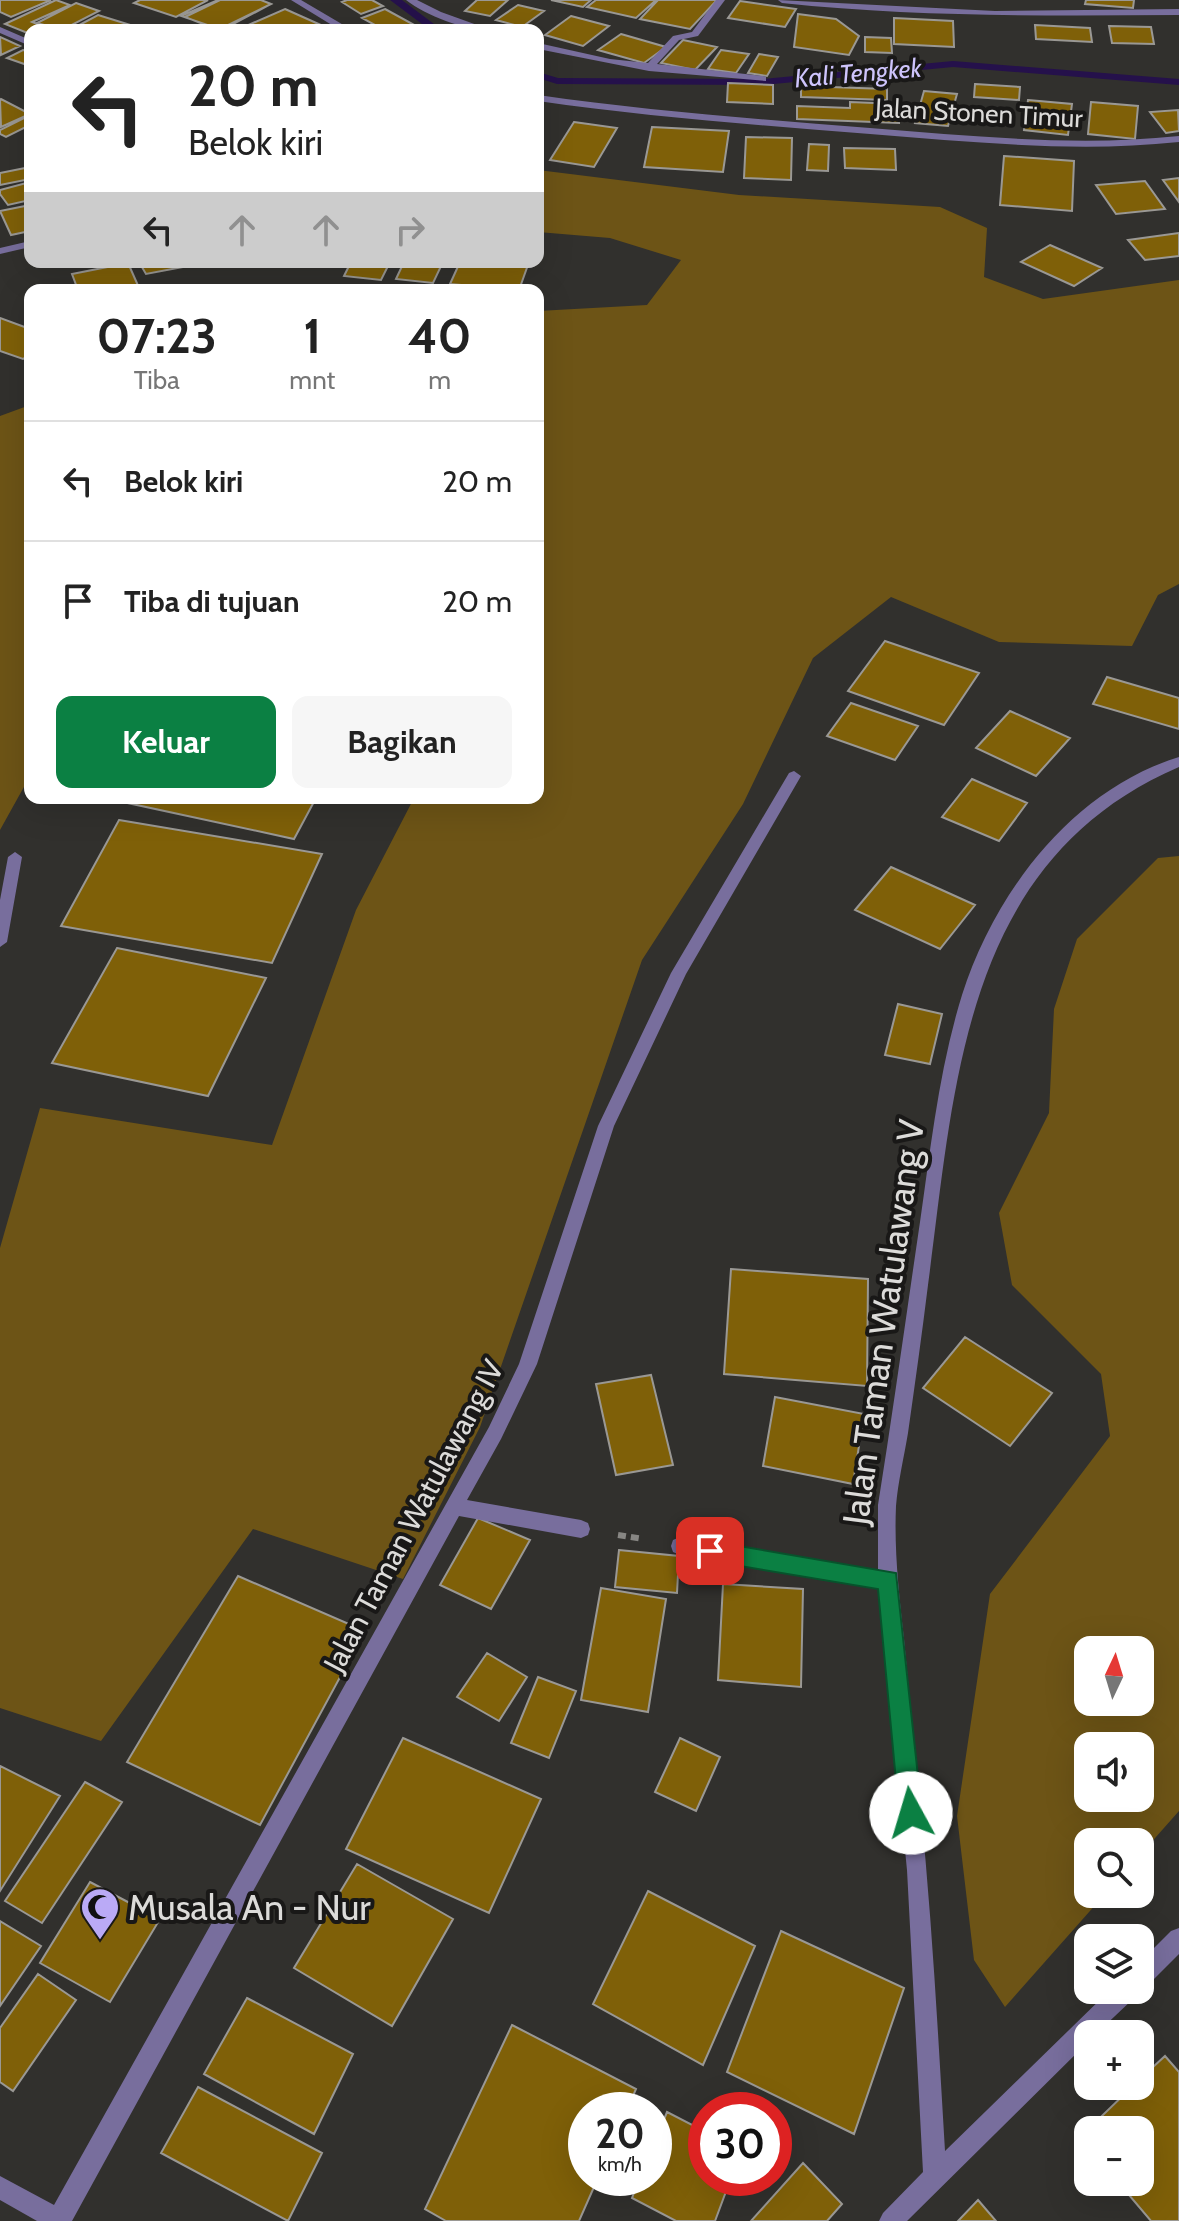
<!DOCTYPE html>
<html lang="id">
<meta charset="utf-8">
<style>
body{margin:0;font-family:Cabin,sans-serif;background:#f6f6f6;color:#222;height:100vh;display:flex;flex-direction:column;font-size:30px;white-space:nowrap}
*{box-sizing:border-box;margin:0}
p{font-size:26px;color:#767676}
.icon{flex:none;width:44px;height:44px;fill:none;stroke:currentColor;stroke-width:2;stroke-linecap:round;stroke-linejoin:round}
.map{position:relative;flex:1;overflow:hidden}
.details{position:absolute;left:24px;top:284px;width:520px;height:520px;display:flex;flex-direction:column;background:#fff;border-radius:16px;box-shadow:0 8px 32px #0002}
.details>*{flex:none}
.top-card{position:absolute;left:24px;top:24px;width:520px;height:244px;border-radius:16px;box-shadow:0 8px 32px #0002;background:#fff;color:#222;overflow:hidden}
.needle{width:52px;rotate:4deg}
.tools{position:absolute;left:1074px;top:1636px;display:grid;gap:16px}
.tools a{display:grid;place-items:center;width:80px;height:80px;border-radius:16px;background:#fff;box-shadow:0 8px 32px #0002;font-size:40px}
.speed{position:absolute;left:568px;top:2092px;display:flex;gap:16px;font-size:40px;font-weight:700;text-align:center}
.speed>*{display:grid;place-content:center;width:104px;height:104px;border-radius:50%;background:#fff;box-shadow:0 8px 32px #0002;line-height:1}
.speed small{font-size:20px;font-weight:400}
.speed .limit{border:12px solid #d22;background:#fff;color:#111}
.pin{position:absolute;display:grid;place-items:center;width:68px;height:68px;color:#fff;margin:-34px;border-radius:16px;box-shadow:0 4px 12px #0006}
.me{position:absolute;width:88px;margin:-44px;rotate:354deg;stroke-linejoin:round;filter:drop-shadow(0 0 6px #0008)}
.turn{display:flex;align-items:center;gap:28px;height:168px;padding:0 32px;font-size:36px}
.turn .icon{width:104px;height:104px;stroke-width:2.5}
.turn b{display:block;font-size:56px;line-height:68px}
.lanes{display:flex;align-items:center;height:76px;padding:0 32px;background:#0003;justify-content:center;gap:40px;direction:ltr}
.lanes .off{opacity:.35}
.eta{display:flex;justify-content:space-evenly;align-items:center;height:136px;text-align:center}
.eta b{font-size:48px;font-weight:700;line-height:56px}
.action{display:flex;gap:16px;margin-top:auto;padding:16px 32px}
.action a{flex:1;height:92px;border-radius:16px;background:#0b8043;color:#fff;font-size:32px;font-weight:700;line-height:92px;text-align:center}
.action a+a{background:#f6f6f6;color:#222}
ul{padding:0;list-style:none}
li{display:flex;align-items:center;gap:24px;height:120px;padding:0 32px;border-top:2px solid #e0e0e0}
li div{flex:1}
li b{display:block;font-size:30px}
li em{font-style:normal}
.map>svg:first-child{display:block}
</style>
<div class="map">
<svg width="1179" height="2221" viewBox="0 0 1179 2221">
<rect width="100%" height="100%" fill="#31302d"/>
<path fill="#6d5416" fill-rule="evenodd" d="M538,170l201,25 201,12 47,21 -3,49 59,22 136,-19v304l-21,11 -26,51 -133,-4 -108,-45 -78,61 -70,146 -101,156 -162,467 -77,152 -150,-50 -152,212 -101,-33v-460l40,-140 232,37 84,-235 58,-112h124v-487l109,-6 34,-45 -71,-22 -72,-6z
M30,405v371l-30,54v-414z
M1179,856v955l-39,44v-13h-52v52h17l-100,113 -31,-47 -17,-144 33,-222 120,-158 -9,-62 -89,-89 -13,-72 50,-100 5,-104 23,-70 81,-81zM1088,1650h52v52h-52zM1088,1746h52v52h-52z"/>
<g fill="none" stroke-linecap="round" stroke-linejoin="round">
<path fill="#25114b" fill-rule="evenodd" d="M390,0h12l40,30h-12z
M953,61l226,18v6l-226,-18 -190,18 -206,-1 -19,-6v-6l20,6 205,1z"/>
</g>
<path fill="#7f6008" stroke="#9a9894" stroke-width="2" d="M0,0h51l-40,17 -11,-5z
M56,0l14,5 -38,17 20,8h-22v4l-25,-10z
M140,0h68l-32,17 -42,-14z
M218,0h43l10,4 -49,26 -41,-14z
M220,0h41l10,4 -53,26 -33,-13z
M347,0h25l11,6 -22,8 -19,-12z
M477,0h31l-18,16 -25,-5z
M551,0h40l-8,7z
M596,0h60l-20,18 -49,-11z
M658,0h59l-27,29 -50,-10z
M1086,0h48l-1,8 -48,-4z
M740,1l56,8 -11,18 -57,-9z
M76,3l23,8 -37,19 -25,-7z
M518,5l26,6 -22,16 -26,-7z
M285,9l47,21h-95z
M385,9l33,18 -9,3h-25l-22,-12z
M798,14l38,5 23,17 -10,19 -55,-8z
M98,15l42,13 -70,2z
M571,16l38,10 -26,20 -38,-11z
M894,18l59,3 1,26 -60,-3z
M1035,25l55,3 2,14 -56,-3z
M1109,26l42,1 3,17 -42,-1z
M621,34l45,13 -22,16 -46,-13z
M0,37l20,9 -19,9z
M865,37l26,1 1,15 -27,-1z
M683,40l34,7 -22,23 -34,-7z
M23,50l7,2v14l-23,-8z
M721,50l28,4 -13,19 -28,-4z
M759,54l19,3 -11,19 -19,-3z
M728,83l45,2v19l-46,-2z
M975,84l45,3 -1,13 -45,-3z
M801,86l86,3v11l-86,-3z
M924,91l33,3 -9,32 -33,-3z
M0,100l1,-1 29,15 -29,13z
M1028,100l44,4 -4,31 -44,-5z
M850,102l48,2 1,19 -102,-4v-13l53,2z
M1091,102l47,4 -3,33 -47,-5z
M1178,110l1,21 -13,2 -16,-21z
M30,115v10l-24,12 -6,-3v-4z
M574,122l43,6 -23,39 -44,-7z
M652,127l77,4 -6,41 -79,-5z
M746,137l46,1 -1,42 -47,-2z
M809,144l20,1 -1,26 -21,-1z
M844,148l51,1 1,21 -51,-2z
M1004,156l70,5 -2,50 -72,-6z
M30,167v12l-30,6v-12z
M1179,178v24l-16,-22z
M1145,181l20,28 -49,5 -20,-29z
M30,182v18l-22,5 -8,-11v-4z
M30,205v26l-19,4 -11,-24z
M1179,233v23l-34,4 -17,-20z
M1050,245l52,23 -28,18 -53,-24z
M139,262h42l2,5 -37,7z
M351,262h39l-9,18 -37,-4z
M404,262h39l-10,21 -37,-4z
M460,262h69l-10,28 -69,-6z
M128,263l12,27h-62l-6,-16z
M0,318l30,11v25l-7,5 -23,-8z
M885,641l94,32 -35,52 -96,-34z
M1107,677l72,21v31l-86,-25z
M851,703l67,23 -23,34 -68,-24z
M1010,711l60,27 -34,38 -60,-28z
M972,779l55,24 -28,38 -57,-24z
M126,798h190l-22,41 -171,-37z
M119,820l203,34 -50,109 -211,-37z
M891,867l84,38 -35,44 -85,-39z
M117,948l149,30 -58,118 -156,-33z
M898,1004l44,10 -12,50 -45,-9z
M731,1269l137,10 -1,107 -143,-12z
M965,1337l87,56 -42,53 -87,-58z
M651,1375l22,90 -57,10 -20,-91z
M775,1397l89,17 -11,70 -90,-18z
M478,1518l52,22 -39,69 -51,-24z
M619,1550l60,6 -2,37 -62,-6z
M238,1576l127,55 -105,194 -133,-63z
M723,1584l80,5 -2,98 -83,-7z
M601,1588l65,11 -18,113 -67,-12z
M487,1653l40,24 -28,44 -42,-24z
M538,1677l38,14 -27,67 -38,-15z
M403,1738l138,61 -52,114 -143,-64z
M680,1738l40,19 -24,54 -41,-19z
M0,1766l60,30 -60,95z
M85,1782l37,20 -80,121 -37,-22z
M357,1864l96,55 -61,107 -98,-58z
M90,1882l70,37 -50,83 -70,-39z
M648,1891l107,55 -52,119 -110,-61z
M0,1921l41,25 -41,60z
M781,1931l123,57 -50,146 -127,-62z
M38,1974l38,26 -63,91 -13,-9v-54z
M247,1998l106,56 -39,80 -110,-60z
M512,2025l124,64 -9,21h-41v68h12l-19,43h-133l-21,-12z
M1165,2056l14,16v149h-28l-33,-39h22v-52h-52v16l-8,-9 53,-51h7v-7z
M198,2087l124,66 -34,68 -127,-68z
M667,2112l39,20v46h25l-16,43h-39l-44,-23 8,-20h14v-34z
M803,2163l39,41 -15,17h-76z
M978,2200l18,21h-38z"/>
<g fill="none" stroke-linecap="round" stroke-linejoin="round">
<path stroke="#878683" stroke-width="6" stroke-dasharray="8 5" stroke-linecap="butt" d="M618,1535l25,4"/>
<path fill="#786e9d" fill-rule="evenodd" d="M291,0h10l51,30h-12z
M406,0h11l24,12 50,18c-28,0 -64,-14 -85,-30z
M716,0h9l-27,36 -19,4 -22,24 106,12 3,1v4l-117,-10 -111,-22v-6l72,16 38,4 25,-27 19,-4z
M778,0l217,11 184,-2v6c-133,1 -265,2 -397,-12z
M0,27l30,13v6l-30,-13z
M538,95c110,16 221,24 332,33 103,8 206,19 309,8v6c-103,11 -206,0 -309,-8 -111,-9 -222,-17 -332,-33z
M30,241v6l-30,7v-6z
M1179,757v10c-216,93 -224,316 -251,518 -6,49 -13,98 -20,148 -4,24 -10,49 -12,73 -2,44 3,89 8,133 5,55 11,109 16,163 12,116 18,232 25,349l165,-161h27l-3,8 -38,36h-8v8l-181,179h-28l4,-8 40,-41 -16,-302 -28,-282 -199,-33 -7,-3 -2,-6 2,-6 7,-3 198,34v-66c15,-94 28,-188 42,-283 11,-76 19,-153 42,-227 33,-103 110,-205 217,-238z
M794,771l7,5 -115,198 -72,152 -77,238 -36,75 -34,61 114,20 7,3 2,6 -2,6 -7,3 -122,-22 -387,705h-35l-37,-21v-24l54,29 435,-778 30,-63 79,-238 73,-153 118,-200z
M15,852l7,5 -15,85 -7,5v-47l8,-43z
M1179,1928v26l-31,31 -8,3v-26l31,-31z"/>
</g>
<path fill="#0b8043" stroke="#07532c" stroke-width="2" d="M710,1541l186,32 26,240 -3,8 -8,4 -8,-4 -4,-8 -21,-224 -168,-28 -8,-3 -3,-7 3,-7z"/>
<defs>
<g id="mosque-pin" transform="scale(2)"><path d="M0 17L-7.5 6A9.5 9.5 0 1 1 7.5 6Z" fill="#baaaf6" stroke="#191817"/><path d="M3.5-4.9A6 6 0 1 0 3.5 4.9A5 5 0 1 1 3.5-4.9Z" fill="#111"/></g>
</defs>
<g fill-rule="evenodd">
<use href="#mosque-pin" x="100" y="1907"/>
</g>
<g text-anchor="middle" stroke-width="8" stroke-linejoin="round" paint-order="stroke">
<g font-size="26" font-style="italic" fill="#cec4fc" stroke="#191817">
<text transform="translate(858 73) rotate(-5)" y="9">Kali Tengkek</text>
</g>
<g font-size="26" fill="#dcdbd9" stroke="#191817">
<text transform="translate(979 113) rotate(3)" y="9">Jalan Stonen Timur</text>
</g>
<g font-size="30" fill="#dcdbd9" stroke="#191817">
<text transform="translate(414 1516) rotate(-62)" y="10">Jalan Taman Watulawang IV</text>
</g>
<g font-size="36" fill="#dcdbd9" stroke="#191817">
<text transform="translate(883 1322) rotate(-82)" y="13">Jalan Taman Watulawang V</text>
</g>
<g font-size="36" fill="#dcdbd9" stroke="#191817" text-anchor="start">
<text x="128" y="1920">Musala An - Nur</text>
</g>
</g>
</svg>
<div class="tools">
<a><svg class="needle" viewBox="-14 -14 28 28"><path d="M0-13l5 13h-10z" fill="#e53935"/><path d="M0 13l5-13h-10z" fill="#767676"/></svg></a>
<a><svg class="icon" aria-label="sound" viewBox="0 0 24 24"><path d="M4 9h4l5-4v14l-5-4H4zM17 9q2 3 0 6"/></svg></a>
<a><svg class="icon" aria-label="search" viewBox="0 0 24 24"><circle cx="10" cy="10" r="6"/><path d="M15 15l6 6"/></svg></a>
<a><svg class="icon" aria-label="layers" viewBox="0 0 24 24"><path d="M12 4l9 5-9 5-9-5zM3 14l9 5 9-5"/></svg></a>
<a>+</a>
<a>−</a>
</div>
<div class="speed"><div>20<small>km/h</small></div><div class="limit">30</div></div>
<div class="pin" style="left:710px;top:1551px;background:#d93025"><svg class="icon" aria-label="arrive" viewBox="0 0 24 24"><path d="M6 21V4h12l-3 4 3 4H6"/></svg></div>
<svg class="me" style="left:911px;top:1813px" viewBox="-20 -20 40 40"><circle r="19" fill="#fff"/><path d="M0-13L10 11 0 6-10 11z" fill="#0b8043"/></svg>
<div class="top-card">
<div class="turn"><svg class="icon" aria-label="left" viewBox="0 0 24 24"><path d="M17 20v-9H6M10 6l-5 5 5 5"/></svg><div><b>20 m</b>Belok kiri</div></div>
<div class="lanes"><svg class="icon" aria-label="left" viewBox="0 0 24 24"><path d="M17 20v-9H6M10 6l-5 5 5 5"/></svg><svg class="icon off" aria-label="ahead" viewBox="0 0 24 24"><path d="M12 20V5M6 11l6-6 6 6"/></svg><svg class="icon off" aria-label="ahead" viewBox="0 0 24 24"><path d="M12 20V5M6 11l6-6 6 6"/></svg><svg class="icon off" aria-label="right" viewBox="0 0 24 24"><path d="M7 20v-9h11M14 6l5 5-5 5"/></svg></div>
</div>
<section class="details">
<div class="eta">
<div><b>07:23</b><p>Tiba</p></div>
<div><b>1</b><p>mnt</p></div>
<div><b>40</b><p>m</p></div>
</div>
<ul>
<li><svg class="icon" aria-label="left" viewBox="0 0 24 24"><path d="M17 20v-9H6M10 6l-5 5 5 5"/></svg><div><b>Belok kiri</b></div><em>20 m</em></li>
<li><svg class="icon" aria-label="arrive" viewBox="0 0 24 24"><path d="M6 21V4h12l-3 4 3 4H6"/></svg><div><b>Tiba di tujuan</b></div><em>20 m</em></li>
</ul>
<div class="action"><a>Keluar</a><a>Bagikan</a></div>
</section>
</div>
